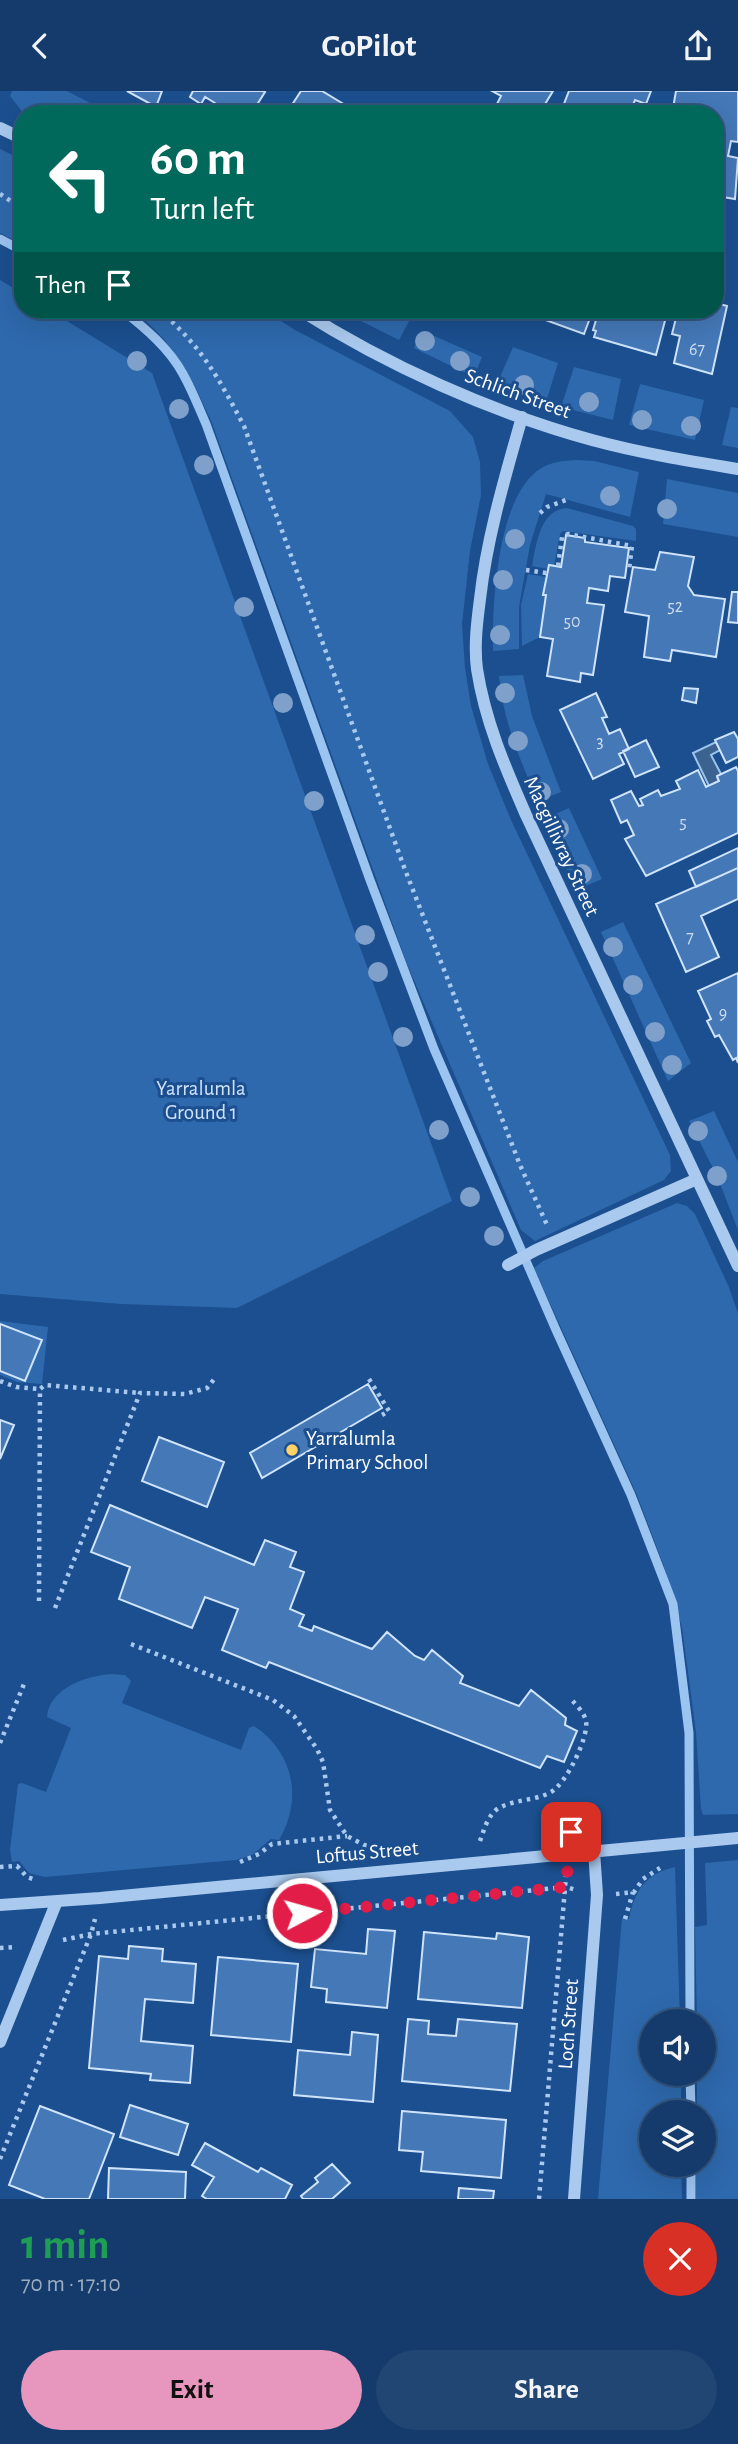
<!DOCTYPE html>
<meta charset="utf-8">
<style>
body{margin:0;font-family:"Alegreya Sans",sans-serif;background:#214673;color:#f1f3f6;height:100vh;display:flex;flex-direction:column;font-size:26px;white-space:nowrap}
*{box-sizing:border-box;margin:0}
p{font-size:23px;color:#9dadc1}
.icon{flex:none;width:38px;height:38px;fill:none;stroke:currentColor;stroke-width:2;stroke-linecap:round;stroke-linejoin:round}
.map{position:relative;height:2108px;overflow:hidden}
.side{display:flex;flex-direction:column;background:#143b6b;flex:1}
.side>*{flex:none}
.banner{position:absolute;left:14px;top:14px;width:710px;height:214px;border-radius:28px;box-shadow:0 7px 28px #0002,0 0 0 2px #33557e;background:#00695c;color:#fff;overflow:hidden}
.controls{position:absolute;left:639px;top:1918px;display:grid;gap:14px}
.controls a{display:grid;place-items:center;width:77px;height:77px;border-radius:50%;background:#143b6b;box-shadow:0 7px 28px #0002,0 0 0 2px #33557e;font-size:35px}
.pin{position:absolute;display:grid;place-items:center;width:60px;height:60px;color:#fff;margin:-30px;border-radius:14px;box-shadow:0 4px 10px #0006}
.me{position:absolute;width:77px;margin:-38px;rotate:84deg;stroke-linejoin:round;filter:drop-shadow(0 0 5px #0008)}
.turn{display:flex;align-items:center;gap:24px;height:147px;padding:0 21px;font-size:32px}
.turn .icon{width:91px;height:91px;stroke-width:2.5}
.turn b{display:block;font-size:49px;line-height:60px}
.then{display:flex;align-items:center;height:66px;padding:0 21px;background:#0003;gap:14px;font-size:26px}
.round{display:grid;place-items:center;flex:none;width:74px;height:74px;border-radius:37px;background:#214673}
.overview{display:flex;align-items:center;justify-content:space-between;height:119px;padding:0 21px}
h1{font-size:42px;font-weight:600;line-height:52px;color:#1e9e55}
.cta{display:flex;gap:14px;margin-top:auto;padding:14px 21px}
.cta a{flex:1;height:80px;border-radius:42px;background:#e797bd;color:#111;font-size:28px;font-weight:600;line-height:80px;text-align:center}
.cta a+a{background:#214673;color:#f1f3f6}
header{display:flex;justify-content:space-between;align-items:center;height:91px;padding:0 21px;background:#143b6b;font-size:32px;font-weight:600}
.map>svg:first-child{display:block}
</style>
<header><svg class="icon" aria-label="back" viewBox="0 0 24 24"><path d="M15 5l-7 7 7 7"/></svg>GoPilot<svg class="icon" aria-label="share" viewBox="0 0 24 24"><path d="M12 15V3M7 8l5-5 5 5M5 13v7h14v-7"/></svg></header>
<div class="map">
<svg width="738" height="2108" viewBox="0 0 738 2108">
<rect width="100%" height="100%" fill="#1b4f8f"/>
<path fill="#2e69ad" d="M12,0h55l27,14 -4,9h-66l-14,-18z
M0,58l23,11v85l-23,-12z
M0,189l23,14v16h26l103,63 300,828 -215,107 -116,-4 -121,-10z
M133,219h131l31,20 155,81 23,26 7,25 1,33 -11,56 -8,73 3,44 6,38 17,58 23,56 159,335 1,16 -7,9 -129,61 -14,-11 -114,-266 -195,-541c-22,-49 -36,-78 -79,-113z
M339,219h76l-16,30z
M423,240l59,26 -8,20 -60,-29z
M513,256l45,16 -12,39 -49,-18z
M574,276l47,12 -8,41 -52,-13z
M640,293l64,16 -9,40 -66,-15z
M731,316l7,1v40l-16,-3z
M578,369l16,1 45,11 -9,45 -84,-23 -16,51 -11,62v42l-26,2c-1,-47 4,-149 44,-180 13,-10 26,-10 41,-11z
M667,388l71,14v44l-75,-13z
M567,417l66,18 3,3v12l-73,-10 -3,3 -6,32 -5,-1 -1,4 -16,-3c4,-21 8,-57 35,-58z
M528,483l18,3 -3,18h3l-6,42 -18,9 -1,-41z
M523,584l9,41 29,76 -23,9c-18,-41 -35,-80 -39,-125z
M569,717l33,71 -26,11 -32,-71z
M623,831l68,141 -23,18 -67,-149z
M714,1020l24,51v68l-21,-54 -28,-55z
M677,1112l10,3 8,8 33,71 10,28v501l-35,1 -2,-6 -5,-77 -14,-105 -19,-63 -26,-69 -103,-227 9,-7z
M0,1230l48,6 -6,57 -25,-2 -17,-7z
M111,1583l14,1 6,6 -9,22 119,47 8,-22 5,-2c40,26 49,74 25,114l-8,-1 -19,16 -16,5 -191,17 -16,-4 -10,-12 -7,1 -2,-12 8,-66 4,-1 24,9 25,-64 -24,-11c3,-30 40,-41 64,-43z
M738,1769v339h-42v-34h8v-53h-7v-38h7v-53h-7l-2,-94 12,-2 -2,-62z
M675,1776l5,154h-29v53h30v38h-30v53h30l1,34h-84l24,-281 7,1c6,-29 16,-45 46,-52z"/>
<path fill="#3c6290" stroke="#9cc4f0" stroke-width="2" d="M716,651l4,8 -9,5 10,19 -4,3 2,4 -10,5 -16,-33z"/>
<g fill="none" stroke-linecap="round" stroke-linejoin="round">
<path stroke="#9cc4f0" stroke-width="9" d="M0,148l23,12
M122,219c23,18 47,38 61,64 9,16 16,34 23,50l164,456 64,169 122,281 75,165 42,109 16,129 1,288
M690,1983l1,38
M691,2108v-34"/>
</g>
<path fill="#4478b7" stroke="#cfe3fa" stroke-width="2" d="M127,0h35l-6,16z
M193,0h69l3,1 -14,22h-42l6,-11 -10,-6 -4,7 -11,-7z
M301,0h21l38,23h-74z
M492,0h61l-14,23h-47l9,-18z
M569,0h82l-5,13 -11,-4 -6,14h-69z
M676,0h62v51l-7,-1 -3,15 10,2 -3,41 -19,-3v-82h-44z
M716,212l11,3 -15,68 -38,-11 6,-27 -8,-2 6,-24h38z
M527,219h66l-9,24 -58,-21z
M599,219h50l-1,2 18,5 -10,38 -62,-18 2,-6 -3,-1z
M566,444l19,3v4l44,6 -4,30 -15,-2 -2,15 -19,-3 -2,15 17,2 -11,70 -12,-2 -1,9 -33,-6 6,-37 -13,-2 6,-42h-3l6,-30 12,2z
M660,461l34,5 -6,29 6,9 31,4 -9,58 -44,-7 -2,11 -26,-4 5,-41 -24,-4 8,-45 22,3z
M732,501h6v31l-10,-1z
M684,597l14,1 -2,14 -14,-3z
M596,602l11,24 -5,1 7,16 11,-5 9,20 -10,5 5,10 -31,15 -33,-69z
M734,641l4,7v18l-12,6 -11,-23z
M646,649l13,27 -24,10 -12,-26z
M736,676l2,4v62l-92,43 -21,-37 9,-4 -7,-15 -6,3 -10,-23 20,-9 8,15 4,-1 -3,-6 18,-9 3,6 19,-7 -4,-8 22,-11 8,17 13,-6 -2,-5z
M738,757v20l-42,19 -7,-16z
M738,777v31l-37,17 18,41 -33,15 -30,-68z
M738,882v90l-2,-5 -3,2 -14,-25 -4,2 -8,-16 4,-2 -13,-28z
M0,1233l42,16 -17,41 -25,-10z
M368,1293l14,24 -120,70 -12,-25z
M0,1329l14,5 -14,34z
M159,1346l65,25 -17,45 -65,-26z
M110,1414l144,60 11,-25 31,12 -6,15 14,5 -14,37 14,6 -5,11 13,5 2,-5 58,23 15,-17 28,24 9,4 8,-10 31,26 -3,7 59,23 12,-16 35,28 -1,7 12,6 -13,31 -17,-6 -7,12 -271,-106 -3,6 -44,-18 16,-41 -33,-12 -13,31 -73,-29 11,-32 -39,-15z
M368,1838l27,2 -8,77 -61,-6 1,-13 -16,-2 4,-38 51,5z
M424,1841l72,7 1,-6 32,4 -7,71 -104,-9z
M129,1855l34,3 -1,12 34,3 -3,39 -48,-4 -4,42 52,5 -3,37 -40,-3 1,-6 -62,-6 10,-112 29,3z
M218,1866l80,7 -7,78 -80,-7z
M408,1928l21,2 -1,13 28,2 2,-17 59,5 -7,67 -108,-10z
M352,1941l26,3 -5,67 -79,-7 4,-45 52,5z
M130,2014l58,19 -10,31 -58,-18z
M40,2015l74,28 -25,65h-44l-36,-14z
M402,2020l104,9 -5,58 -80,-7 2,-19 -24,-2z
M205,2052l53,29 3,-4 31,17 -7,14h-78l-5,-3 12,-19 -22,-12z
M332,2073l18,19 -18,16h-29l-2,-3 17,-14 -3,-4z
M109,2077l77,4 -1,27h-77z
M459,2097l35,3 -1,8h-35z"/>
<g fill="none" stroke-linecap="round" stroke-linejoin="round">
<path stroke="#a9c9ee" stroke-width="4.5" stroke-dasharray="3.5 5" stroke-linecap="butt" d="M0,103l23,15
M159,219c43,37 59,67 85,116l160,441 116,298 27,60
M540,422l7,-6 19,-7
M558,475l4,-29 6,-3 64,12 -3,24
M526,479l21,3
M369,1288l20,32 -7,4
M0,1290l16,6 24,2
M39,1510l1,-212 5,-4 95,8
M55,1517l85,-215 45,1 22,-6 8,-10
M131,1553l142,56 21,16 23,33 6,13 7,48 17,26 17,9 20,4
M0,1652l24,-59
M480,1750c4,-11 8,-27 19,-33 16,-9 36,-7 52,-16 15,-8 38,-55 35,-71 -2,-9 -10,-16 -15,-22
M240,1771l19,-8 13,-10 75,-8
M0,1776l17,-1 10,11 9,3
M616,1803l18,-2 9,-13 17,-11
M625,1828l8,-27
M63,1849l28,-6 475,-47 10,3
M0,1857l17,-1
M0,2068l91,-225 4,-15
M539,2108l27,-323"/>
<path stroke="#a9c9ee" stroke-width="12" d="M0,37l23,11
M300,219c86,55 193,103 292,130 48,13 97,21 146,29
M522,326c-17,60 -35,120 -42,182 -3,23 -6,47 -3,70 8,52 28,98 49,146l212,451
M508,1174l28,-15 161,-71
M0,1814l100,-7 638,-60
M0,1951l57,-141
M574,2108l23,-304 -3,-44"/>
</g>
<g fill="#7ea0ca">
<circle cx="425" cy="250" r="10"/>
<circle cx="137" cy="270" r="10"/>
<circle cx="460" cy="270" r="10"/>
<circle cx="524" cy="294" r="10"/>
<circle cx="589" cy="311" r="10"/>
<circle cx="179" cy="318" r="10"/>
<circle cx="642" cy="329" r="10"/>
<circle cx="691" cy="335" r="10"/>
<circle cx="204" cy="374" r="10"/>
<circle cx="610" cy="405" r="10"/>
<circle cx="667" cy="418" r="10"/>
<circle cx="515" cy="448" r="10"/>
<circle cx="503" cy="489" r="10"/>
<circle cx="244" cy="516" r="10"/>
<circle cx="500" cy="544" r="10"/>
<circle cx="505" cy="602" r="10"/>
<circle cx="283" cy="612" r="10"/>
<circle cx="518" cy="650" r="10"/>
<circle cx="541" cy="701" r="10"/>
<circle cx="314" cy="710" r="10"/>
<circle cx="559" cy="738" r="10"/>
<circle cx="582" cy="783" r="10"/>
<circle cx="365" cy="844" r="10"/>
<circle cx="613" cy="856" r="10"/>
<circle cx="378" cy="881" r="10"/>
<circle cx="633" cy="894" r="10"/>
<circle cx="655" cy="941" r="10"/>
<circle cx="403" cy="946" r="10"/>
<circle cx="672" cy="974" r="10"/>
<circle cx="439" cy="1039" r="10"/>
<circle cx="698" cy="1040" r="10"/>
<circle cx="717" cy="1085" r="10"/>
<circle cx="470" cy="1106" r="10"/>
<circle cx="494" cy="1145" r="10"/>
</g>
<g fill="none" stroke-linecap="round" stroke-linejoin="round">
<path stroke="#e11d48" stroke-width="12" stroke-dasharray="0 21.6" d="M302,1822l264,-26 5,-55"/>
</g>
<circle fill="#ffd166" stroke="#1b4f8f" stroke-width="2.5" cx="292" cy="1359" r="7"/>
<g text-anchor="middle" stroke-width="6" stroke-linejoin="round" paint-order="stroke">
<g font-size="18" fill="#d0dded">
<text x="697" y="264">67</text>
<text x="675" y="521">52</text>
<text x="572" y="536">50</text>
<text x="600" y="656">3</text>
<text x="683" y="737">5</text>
<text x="690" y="852">7</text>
<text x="723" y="928">9</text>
</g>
<g font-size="21" fill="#fff" stroke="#1b4f8f">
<text transform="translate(518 302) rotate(20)" y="7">Schlich Street</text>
<text transform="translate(562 755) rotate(65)" y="7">Macgillivray Street</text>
<text transform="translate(367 1761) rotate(-5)" y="7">Loftus Street</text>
<text transform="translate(568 1933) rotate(-86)" y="7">Loch Street</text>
</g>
<g font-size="21" fill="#cfe3fa" stroke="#1b4f8f">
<text x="201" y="1004">Yarralumla<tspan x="201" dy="24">Ground 1</tspan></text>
</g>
<g font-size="21" fill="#fff" stroke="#1b4f8f" text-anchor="start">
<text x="306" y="1354">Yarralumla<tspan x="306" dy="24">Primary School</tspan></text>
</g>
</g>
</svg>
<div class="controls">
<a><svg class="icon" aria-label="sound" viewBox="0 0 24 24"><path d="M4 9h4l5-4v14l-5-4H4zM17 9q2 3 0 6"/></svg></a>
<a><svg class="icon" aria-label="layers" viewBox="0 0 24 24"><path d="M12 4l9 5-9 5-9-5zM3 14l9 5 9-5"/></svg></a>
</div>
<div class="pin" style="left:571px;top:1741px;background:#d93025"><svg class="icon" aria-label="arrive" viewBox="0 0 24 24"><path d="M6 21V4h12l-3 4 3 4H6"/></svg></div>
<svg class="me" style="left:302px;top:1822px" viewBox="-20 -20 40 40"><circle r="17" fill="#e11d48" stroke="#fff" stroke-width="3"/><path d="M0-11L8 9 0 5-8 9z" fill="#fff"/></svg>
<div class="banner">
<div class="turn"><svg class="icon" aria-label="left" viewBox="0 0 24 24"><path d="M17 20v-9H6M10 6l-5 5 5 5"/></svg><div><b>60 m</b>Turn left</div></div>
<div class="then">Then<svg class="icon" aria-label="arrive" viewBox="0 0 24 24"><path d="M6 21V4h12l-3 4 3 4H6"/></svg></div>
</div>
</div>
<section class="side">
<div class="overview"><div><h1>1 min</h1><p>70 m · 17:10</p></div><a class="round" style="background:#d93025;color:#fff"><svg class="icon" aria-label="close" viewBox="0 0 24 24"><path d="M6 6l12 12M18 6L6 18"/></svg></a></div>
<div class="cta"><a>Exit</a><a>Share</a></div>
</section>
